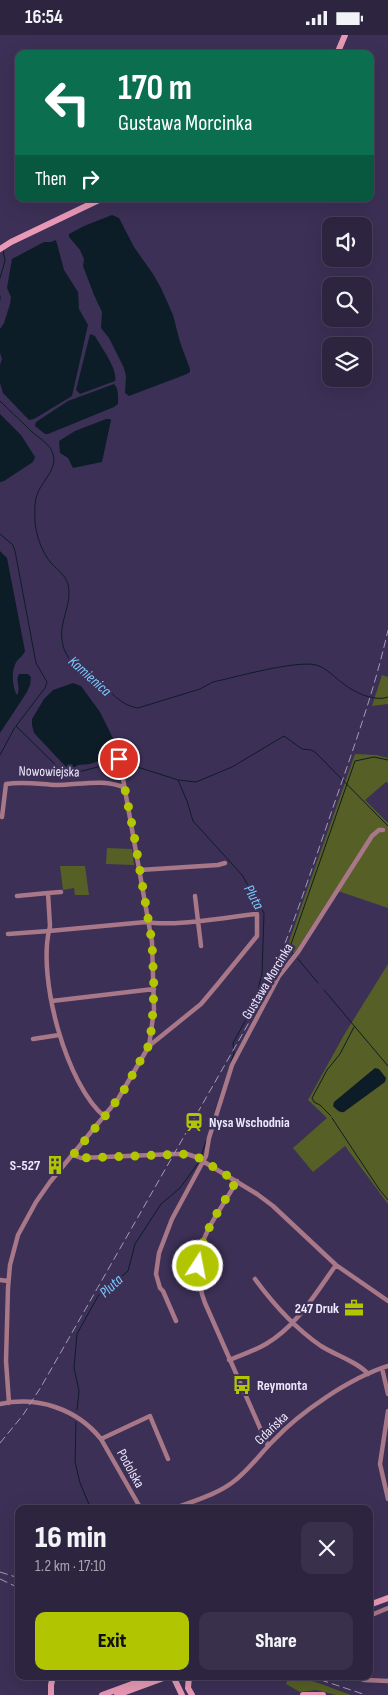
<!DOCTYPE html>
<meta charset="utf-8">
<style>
body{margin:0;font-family:"Sofia Sans Condensed",sans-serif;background:#39304b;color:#f1f3f6;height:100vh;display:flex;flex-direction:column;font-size:19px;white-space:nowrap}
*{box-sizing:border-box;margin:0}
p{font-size:16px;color:#a7a4b1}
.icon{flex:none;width:28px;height:28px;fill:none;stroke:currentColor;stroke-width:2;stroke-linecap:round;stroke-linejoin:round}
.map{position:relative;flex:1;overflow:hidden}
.details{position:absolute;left:15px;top:1470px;width:358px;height:175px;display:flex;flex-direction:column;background:#2d2440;border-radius:10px;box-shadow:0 5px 20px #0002,0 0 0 1px #484159}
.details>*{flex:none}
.guide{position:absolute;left:15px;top:15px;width:359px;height:152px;border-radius:10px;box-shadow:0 5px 20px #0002,0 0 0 1px #484159;background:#0b6e4f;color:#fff;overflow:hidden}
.fabs{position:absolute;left:322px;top:182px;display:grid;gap:10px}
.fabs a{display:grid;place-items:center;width:50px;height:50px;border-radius:10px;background:#2d2440;box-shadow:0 5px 20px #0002,0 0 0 1px #484159;font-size:25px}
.pin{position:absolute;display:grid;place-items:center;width:42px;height:42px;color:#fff;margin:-21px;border:2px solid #fff;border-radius:50%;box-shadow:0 1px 5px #0007}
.me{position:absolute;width:55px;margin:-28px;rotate:11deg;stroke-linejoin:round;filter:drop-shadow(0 0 4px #0008)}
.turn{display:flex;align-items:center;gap:18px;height:105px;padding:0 20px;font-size:22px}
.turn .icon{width:65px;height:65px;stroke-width:2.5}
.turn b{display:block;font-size:35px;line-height:42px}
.then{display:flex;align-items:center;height:48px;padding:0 20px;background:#0003;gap:10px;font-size:19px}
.round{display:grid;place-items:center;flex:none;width:52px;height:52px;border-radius:10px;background:#39304b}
.summary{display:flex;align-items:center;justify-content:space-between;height:85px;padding:0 20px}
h1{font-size:30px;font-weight:800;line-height:38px}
.action{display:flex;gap:10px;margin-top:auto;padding:10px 20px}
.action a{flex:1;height:58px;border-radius:10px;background:#b1c500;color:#111;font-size:20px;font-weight:800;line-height:58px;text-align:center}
.action a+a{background:#39304b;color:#f1f3f6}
.status{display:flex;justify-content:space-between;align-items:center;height:35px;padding:0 25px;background:#2d2440;direction:ltr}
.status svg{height:14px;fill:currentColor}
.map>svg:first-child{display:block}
</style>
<div class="status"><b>16:54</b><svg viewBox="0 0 49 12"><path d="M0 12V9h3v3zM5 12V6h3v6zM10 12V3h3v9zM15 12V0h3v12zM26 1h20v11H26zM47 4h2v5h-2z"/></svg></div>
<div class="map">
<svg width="388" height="1660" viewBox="0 0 388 1660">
<rect width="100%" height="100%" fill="#3c3056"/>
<path fill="#565f25" d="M382,640l6,2v27l-16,2z
M355,719l21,1 12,3v25l-2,-1 -21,18 23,23v85l-53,-18 -40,62 -7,3 -3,-2z
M107,813l25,1 2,16 -28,-1z
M60,831h25l4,29h-14l-1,-7 -11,2z
M388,929v240l-43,-58 -32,26 -20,-24 34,-30 -19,-18 36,-65z
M289,1642c21,1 42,11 62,18h-15l-20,-5 -16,2 -14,-8z"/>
<path fill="#0d1d27" d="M112,180l7,3 15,29 19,27 8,14 12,27 7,27 10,27v3l-3,2 -58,22 -4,-3 1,-17 -2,-8 -15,-30 -8,-10 1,-16 -8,-17 -11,-29 1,-7 -4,-9 -11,-13v-3l15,-8z
M56,205l8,30 14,22 1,17 9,16 -16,71 -38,23 -5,1 -26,-27 -3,-10v-18l2,-6 -2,-6v-24l4,-6 6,-19 1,-7 -4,-9 5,-29 32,-17h7z
M90,299l5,2c6,11 23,33 20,45l-35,13 -4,-4z
M114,349c5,5 4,13 4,20l-4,3 -66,27h-3l-10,-8 1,-4 32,-21z
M0,379l21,21 14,22 -2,5 -29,19 -4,1z
M106,384h4l1,1 -9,42 -29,6 -5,-10 -8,-5 -1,-12 16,-10z
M0,516l7,7 18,93c-2,5 -5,6 -8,10 -6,8 -5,26 0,34 4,-6 -2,-15 2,-21h9l3,3 -1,8 -3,7 -27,41z
M73,648l8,3 19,26 10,20 4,9v11l-3,5 -21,7 -12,1 -5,3h-6l-33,-35 -2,-8v-6l12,-20 9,-9z
M375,1033l4,1 7,9 -1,4 -41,30c-5,1 -8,-3 -11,-6l1,-4z"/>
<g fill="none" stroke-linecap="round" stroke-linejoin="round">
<path stroke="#0d1d27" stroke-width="1" d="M0,243l5,-17 -2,-11
M0,261v4
M0,366c10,10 20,19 30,29 8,8 20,13 23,24 5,15 -12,28 -16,41 -3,7 -2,19 -2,27 1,13 7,31 17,42 6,6 13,11 16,20 5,19 -9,37 -6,56 3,27 29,35 47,51 9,8 16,15 29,17l62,-19 13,-7c23,-5 83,-22 103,-17 11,3 19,13 29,20 11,8 30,17 43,12
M0,499l13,11 2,6 21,112 11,19 -2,6 -29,38 50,49 52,-13
M0,720l15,-28
M122,727l56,18 9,21 6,20 49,54 22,38 -2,61 -9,33 -20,36 1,10 -21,65
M179,745l17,2 36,-15 52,-31 18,13 9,1 4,2 73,74
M293,919l-3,-7 65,-186 19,-4 14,3
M298,924l20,24
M324,955l64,76
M331,1081l-11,-11 -6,-3 -2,-4 15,-28 13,-16 14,-27
M332,1083l47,71 9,11
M77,1375l2,-19 -5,-23 3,-34 21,-38 30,-25 7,-27 26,-40 19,-16 19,-26 7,-21
M76,1387l-1,40 5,21 11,26"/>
<path stroke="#a87788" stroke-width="4.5" d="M2,782l4,-33c17,-3 33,0 50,1 23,0 49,-7 69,3
M140,835l78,-5 7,-2
M48,858l13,-1
M195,861l6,50
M8,899l41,-3 1,-5 -2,-33 -31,3
M52,966l102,-12
M33,1004l26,-4
M105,1082c-39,-32 -67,-138 -56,-186l97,-9c29,5 80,-5 111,-8v22l-40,49 -16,19 -52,42
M73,1120l8,3 93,-4h13l9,3 61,37 16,12 63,59 52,36
M237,1146c-25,44 -52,69 -32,122l63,143
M255,1244c19,26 40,49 66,67 14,9 37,16 47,28
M0,1245l8,1
M176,1286l-13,-30 -3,-3 -4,-14 3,-21 13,-34 34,-63 3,-18 23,-73 47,-89 19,-24 74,-116 7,-6h4
M229,1325c12,-5 25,-9 37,-16 31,-18 49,-50 70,-79
M382,1333l6,26
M9,1368l-3,-42 2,-73 2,-23 8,-30 18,-33 14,-20 68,-83 31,-53 5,-36 -2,-68 -35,-197
M0,1369c38,-8 77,5 101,35l40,70
M388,1376l-8,53 8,35
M101,1404l49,-23 18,43
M173,1474c20,-8 43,-14 60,-27 15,-11 26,-27 40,-41 27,-29 77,-63 115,-75
M369,1581l19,-8
M352,1641l13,4 23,1"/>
<path stroke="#e799b5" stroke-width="6" d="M337,19l8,-19
M0,214l11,-7 90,-43
M369,1570l19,-7
M173,1641l9,19
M189,1641l-1,12 4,7
M51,1660v-10l2,-9
M102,1660l52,-19
M117,1660l52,-19
M303,1660h20"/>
<path stroke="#a49cb7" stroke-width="1" stroke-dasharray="8 4" stroke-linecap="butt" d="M0,1408l23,-28 18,-28 206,-361c35,-64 56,-132 80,-201 22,-65 46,-128 61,-195
M0,1537l19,6
M0,1544l19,9
M309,1641l57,19"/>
</g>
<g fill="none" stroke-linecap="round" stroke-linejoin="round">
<path stroke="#b1c500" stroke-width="9" stroke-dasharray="0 16.2" d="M119,724l15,76 18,107 2,47 -2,36 -3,20 -25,45 -14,20 -37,45 8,3 106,-4 12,4 37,23c-15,28 -36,53 -38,85"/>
</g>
<defs>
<g id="station-bare" transform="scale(1.5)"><path d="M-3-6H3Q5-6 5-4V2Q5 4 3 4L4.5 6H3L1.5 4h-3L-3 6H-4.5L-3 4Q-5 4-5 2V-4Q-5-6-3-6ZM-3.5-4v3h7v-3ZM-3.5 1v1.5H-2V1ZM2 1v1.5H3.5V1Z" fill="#b1c500" stroke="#3c3056" stroke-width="2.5" paint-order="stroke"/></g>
<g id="building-bare" transform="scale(1.5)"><path d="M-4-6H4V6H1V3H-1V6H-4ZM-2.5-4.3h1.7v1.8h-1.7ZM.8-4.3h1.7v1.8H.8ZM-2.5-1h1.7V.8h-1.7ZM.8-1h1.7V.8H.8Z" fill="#b1c500" stroke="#3c3056" stroke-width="2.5" paint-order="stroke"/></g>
<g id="office-bare" transform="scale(1.5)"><path d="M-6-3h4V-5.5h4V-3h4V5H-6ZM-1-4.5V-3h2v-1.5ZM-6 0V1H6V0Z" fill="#b1c500" stroke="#3c3056" stroke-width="2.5" paint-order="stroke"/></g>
<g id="bus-bare" transform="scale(1.5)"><path d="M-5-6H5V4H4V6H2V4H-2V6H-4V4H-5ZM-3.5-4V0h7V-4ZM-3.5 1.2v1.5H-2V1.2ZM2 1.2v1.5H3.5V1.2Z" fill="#b1c500" stroke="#3c3056" stroke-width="2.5" paint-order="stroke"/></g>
</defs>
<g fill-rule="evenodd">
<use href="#station-bare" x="194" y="1087"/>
<use href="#building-bare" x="55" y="1130"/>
<use href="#office-bare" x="354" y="1273"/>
<use href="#bus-bare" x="242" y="1350"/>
</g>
<g text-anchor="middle" stroke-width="5" stroke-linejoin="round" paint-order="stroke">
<g font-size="14" fill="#ede8fc" stroke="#3c3056">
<text transform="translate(49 736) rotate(1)" y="5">Nowowiejska</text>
<text transform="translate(267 946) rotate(-59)" y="5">Gustawa Morcinka</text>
<text transform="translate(271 1393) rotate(-44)" y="5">Gdańska</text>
<text transform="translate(131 1433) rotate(61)" y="5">Podolska</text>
</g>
<g font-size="14" font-weight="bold" fill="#ede8fc" stroke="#3c3056" text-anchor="start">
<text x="209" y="1092">Nysa Wschodnia</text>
<text x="40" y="1135" text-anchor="end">S-527</text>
<text x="339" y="1278" text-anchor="end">247 Druk</text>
<text x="257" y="1355">Reymonta</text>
</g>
<g font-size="15" font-style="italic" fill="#7acbfc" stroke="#3c3056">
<text transform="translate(90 641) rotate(42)" y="5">Kamienica</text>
<text transform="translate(254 862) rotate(61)" y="5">Pluta</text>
<text transform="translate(111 1251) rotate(-43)" y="5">Pluta</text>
</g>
</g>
</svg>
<div class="fabs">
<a><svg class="icon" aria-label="sound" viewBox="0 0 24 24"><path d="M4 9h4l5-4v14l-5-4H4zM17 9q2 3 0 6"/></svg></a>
<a><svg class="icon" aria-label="search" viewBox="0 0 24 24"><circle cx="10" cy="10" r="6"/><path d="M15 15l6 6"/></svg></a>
<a><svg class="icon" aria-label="layers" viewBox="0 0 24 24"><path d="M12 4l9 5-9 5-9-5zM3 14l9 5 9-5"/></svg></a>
</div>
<div class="pin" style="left:119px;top:724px;background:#d93025"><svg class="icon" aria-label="arrive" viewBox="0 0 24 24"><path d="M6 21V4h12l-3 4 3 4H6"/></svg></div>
<svg class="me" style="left:198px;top:1231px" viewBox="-20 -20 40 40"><circle r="17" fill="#b1c500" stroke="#fff" stroke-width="3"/><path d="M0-11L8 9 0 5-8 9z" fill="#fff"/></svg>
<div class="guide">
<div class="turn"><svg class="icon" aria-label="left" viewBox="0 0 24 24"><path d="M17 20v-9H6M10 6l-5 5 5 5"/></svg><div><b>170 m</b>Gustawa Morcinka</div></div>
<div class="then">Then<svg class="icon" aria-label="right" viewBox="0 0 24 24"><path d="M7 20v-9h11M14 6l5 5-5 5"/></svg></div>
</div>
<section class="details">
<div class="summary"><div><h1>16 min</h1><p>1.2 km · 17:10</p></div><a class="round"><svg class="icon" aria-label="close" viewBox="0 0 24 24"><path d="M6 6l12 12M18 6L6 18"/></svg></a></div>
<div class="action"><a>Exit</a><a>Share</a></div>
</section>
</div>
